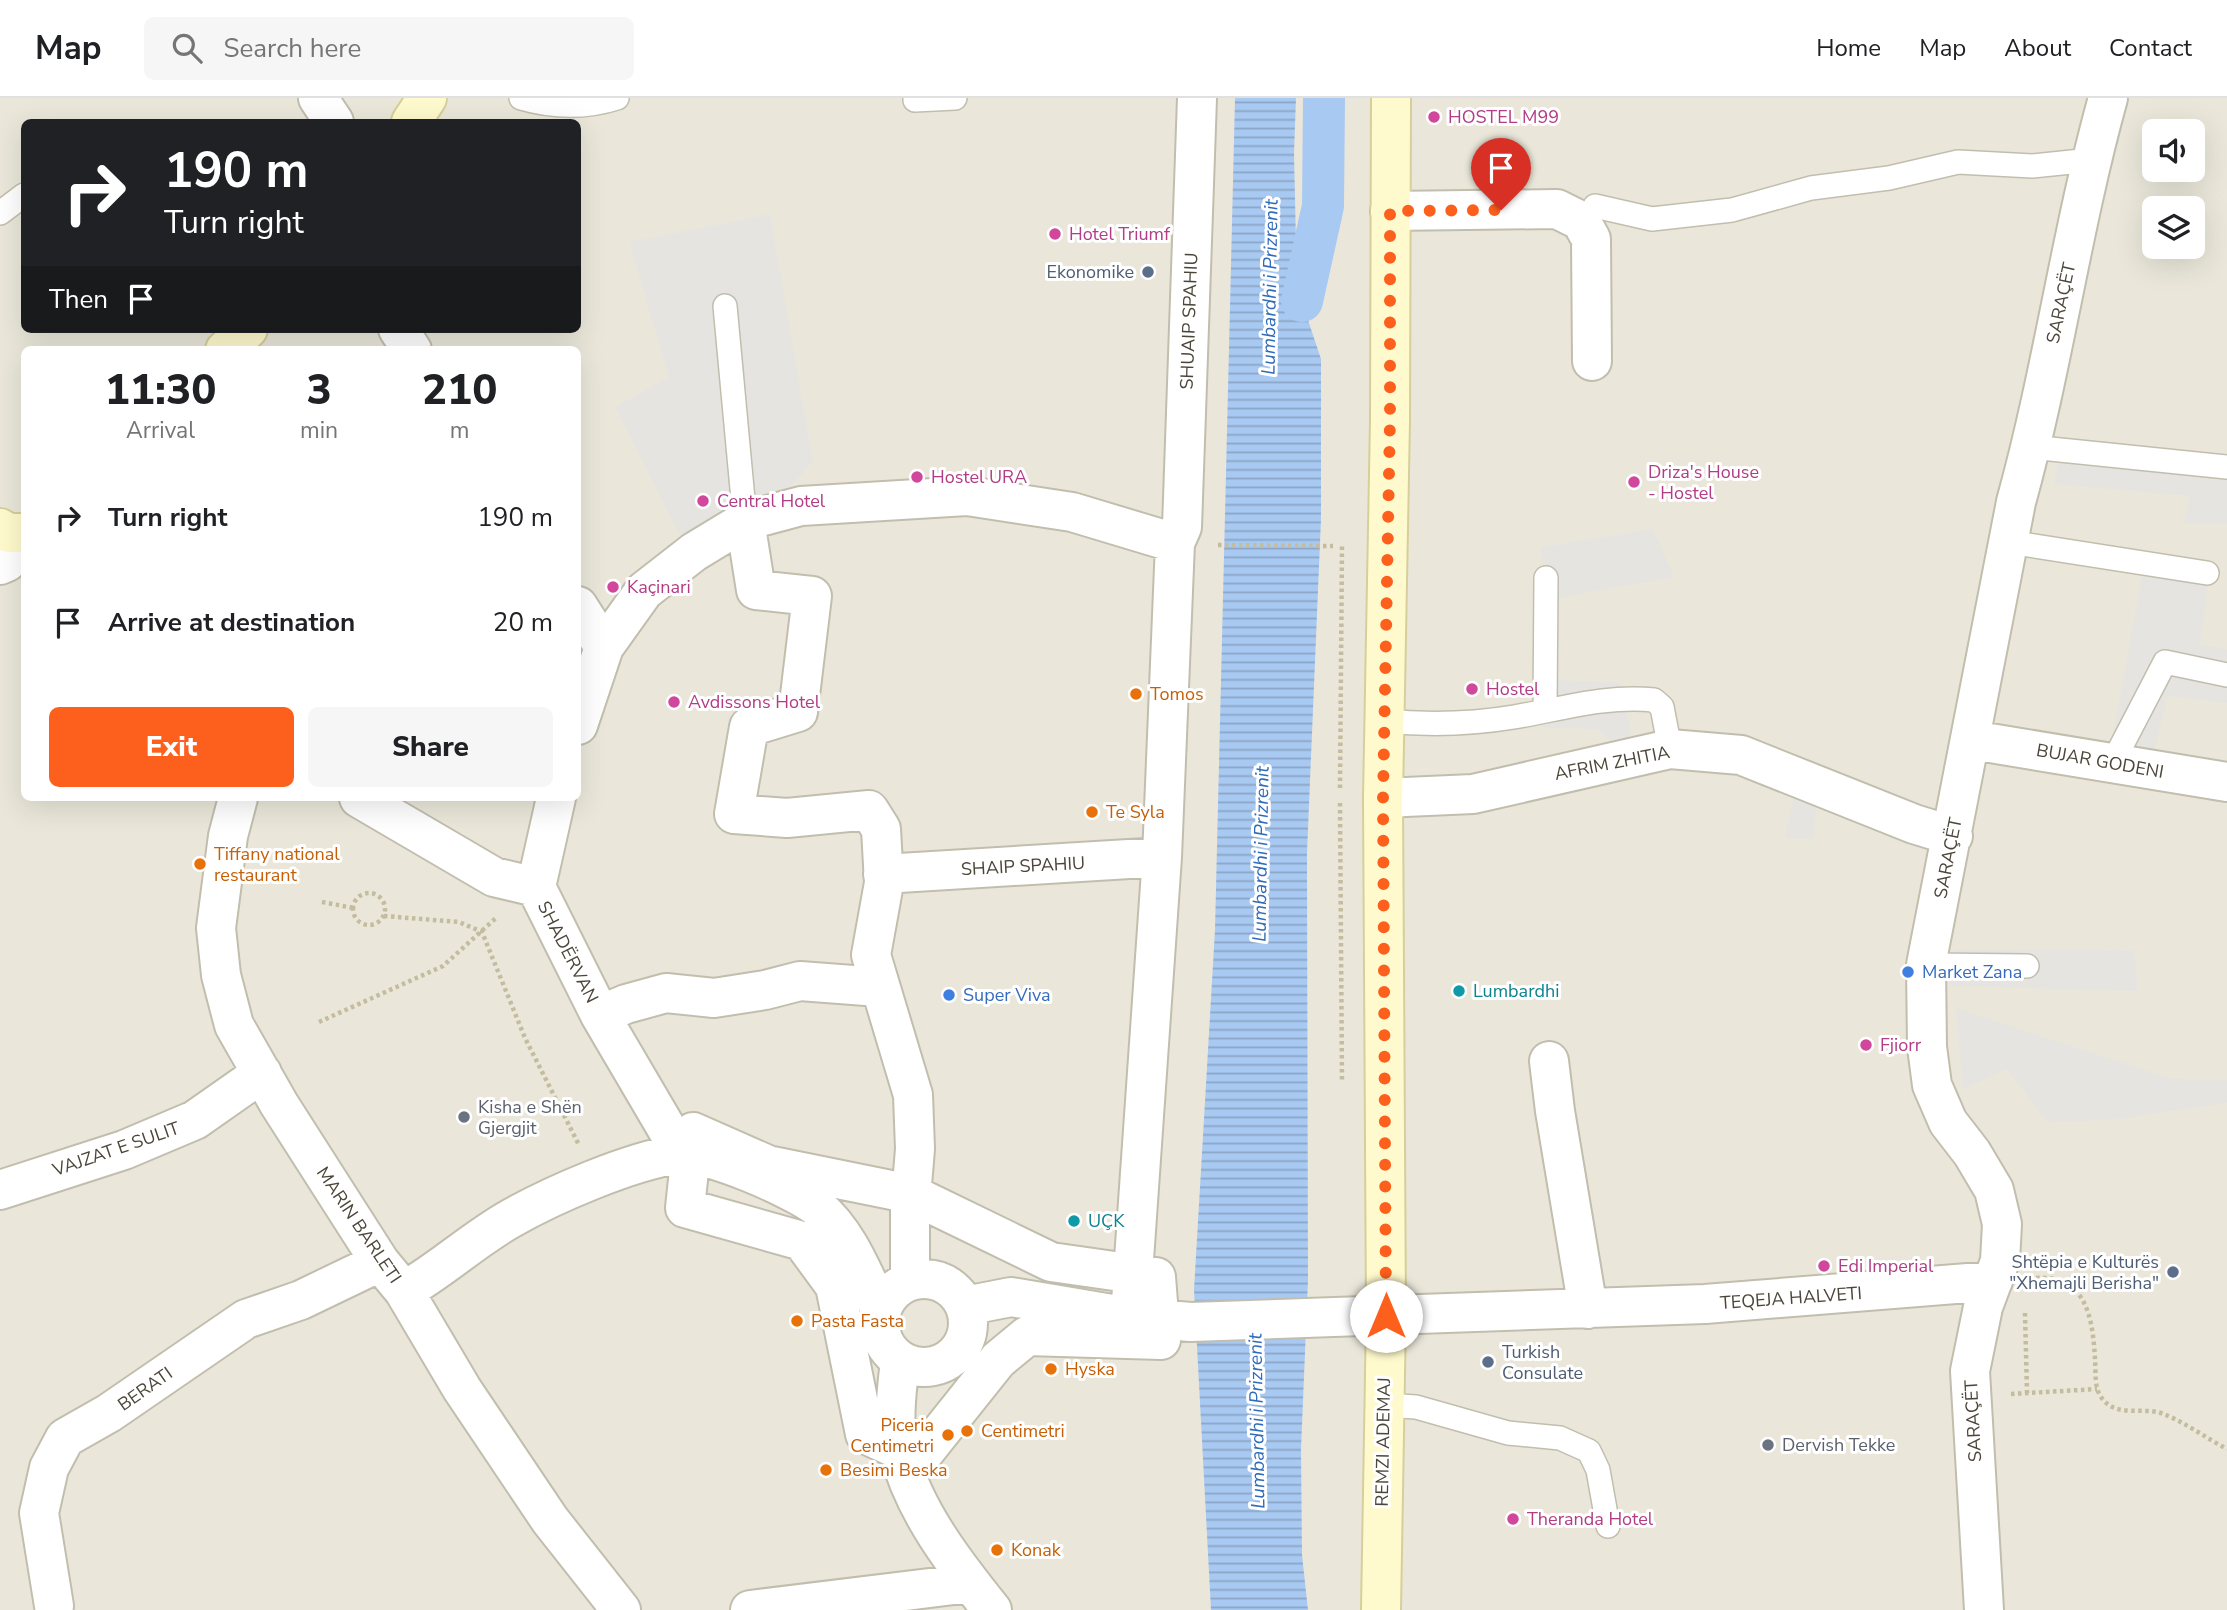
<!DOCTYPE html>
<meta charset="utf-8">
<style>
body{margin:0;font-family:"Nunito Sans",sans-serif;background:#f6f6f6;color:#202124;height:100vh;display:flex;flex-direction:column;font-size:26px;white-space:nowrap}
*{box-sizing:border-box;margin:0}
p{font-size:23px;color:#757577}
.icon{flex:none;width:38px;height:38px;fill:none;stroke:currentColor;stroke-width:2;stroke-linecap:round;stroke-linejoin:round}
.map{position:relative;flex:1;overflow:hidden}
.panel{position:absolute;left:21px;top:248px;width:560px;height:455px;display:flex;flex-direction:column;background:#fff;border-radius:10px;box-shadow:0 7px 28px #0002}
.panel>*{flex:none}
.banner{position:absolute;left:21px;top:21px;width:560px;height:214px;border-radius:10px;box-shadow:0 7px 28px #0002;background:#202124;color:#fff;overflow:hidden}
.tools{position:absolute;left:2142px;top:21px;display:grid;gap:14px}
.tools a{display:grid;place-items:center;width:63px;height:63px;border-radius:10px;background:#fff;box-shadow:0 7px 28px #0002;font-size:35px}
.pin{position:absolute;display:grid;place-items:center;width:60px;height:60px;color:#fff;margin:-72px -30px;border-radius:50% 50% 50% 0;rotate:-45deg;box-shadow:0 0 7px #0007}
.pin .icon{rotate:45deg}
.me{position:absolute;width:77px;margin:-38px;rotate:0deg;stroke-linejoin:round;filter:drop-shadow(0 0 5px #0008)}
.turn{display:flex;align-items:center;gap:24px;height:147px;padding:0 28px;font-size:32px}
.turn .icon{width:91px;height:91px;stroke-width:2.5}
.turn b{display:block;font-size:49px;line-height:60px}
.then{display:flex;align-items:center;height:66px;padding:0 28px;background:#0003;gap:14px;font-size:26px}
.eta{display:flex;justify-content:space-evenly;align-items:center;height:119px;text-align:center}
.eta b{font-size:42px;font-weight:800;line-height:49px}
.primary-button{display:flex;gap:14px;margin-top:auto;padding:14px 28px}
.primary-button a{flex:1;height:80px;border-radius:10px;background:#fd5f1c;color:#fff;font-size:28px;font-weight:800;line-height:80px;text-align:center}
.primary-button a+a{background:#f6f6f6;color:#202124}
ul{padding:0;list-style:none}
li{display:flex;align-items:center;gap:21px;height:105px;padding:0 28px}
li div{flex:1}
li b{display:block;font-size:26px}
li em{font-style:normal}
header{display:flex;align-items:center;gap:42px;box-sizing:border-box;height:98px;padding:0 35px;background:#fff;border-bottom:2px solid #e0e0e0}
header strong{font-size:33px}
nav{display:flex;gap:38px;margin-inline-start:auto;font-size:24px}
.search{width:490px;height:63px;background:#f6f6f6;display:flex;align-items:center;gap:18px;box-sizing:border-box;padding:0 24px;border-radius:10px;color:#757577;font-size:26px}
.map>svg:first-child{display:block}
</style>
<header>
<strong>Map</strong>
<div class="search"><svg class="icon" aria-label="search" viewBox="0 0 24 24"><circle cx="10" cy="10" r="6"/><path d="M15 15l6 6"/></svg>Search here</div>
<nav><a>Home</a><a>Map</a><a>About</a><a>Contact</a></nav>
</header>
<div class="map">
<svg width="2227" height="1512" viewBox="0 0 2227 1512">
<defs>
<pattern id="water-rules" width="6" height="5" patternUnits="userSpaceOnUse" patternTransform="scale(1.75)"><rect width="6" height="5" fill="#a8c9f2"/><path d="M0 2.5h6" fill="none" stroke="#8ba5c5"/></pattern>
</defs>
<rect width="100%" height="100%" fill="#f6f4ec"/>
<path fill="#eae7da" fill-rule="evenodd" d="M0,0h2227v1512h-2227zM24,24h554v207h-554zM2154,33h39v39h-39zM2154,110h39v39h-39zM24,252h554v448h-554z"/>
<path fill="#e5e4e0" d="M770,116l43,248 -26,28 -46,10 -61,36 -65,-129 54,-30 -40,-135z
M2059,357l168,14v55h-43l6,-28 -136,-12z
M1653,431l21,48 -127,23 -6,-53z
M2143,472l66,9 -9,66 27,4v54l-59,-7 -15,59 -42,-9z
M1544,582l76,2 12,56 -24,2 -10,-11 -52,-1 -12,-7z
M1795,689l23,4 -5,48 -28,-1z
M1954,851l180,1 4,41 -188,-5z
M1956,910l216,71 55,1v23l-116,17 -64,2 -40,-53 -44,20z"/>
<path fill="url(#water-rules)" d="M1235,0h61l-2,55 3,134 24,72v160l-14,334 1,427 -7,169 1,106 6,55h-97l-17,-320 21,-360z"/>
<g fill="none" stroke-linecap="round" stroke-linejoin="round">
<path stroke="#a8c9f2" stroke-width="42" d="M1302,203l21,-95 1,-108"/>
<g stroke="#c2beae" stroke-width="26">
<path id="lane" d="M521,0c31,9 65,10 96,0
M915,2l40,-2
M1595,108l57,13 80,-9 79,-22 78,-10 69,-16 74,4 59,-6
M0,115l24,-18
M725,208l20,215
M2031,349l196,20
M2009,444l198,31
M1545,613l1,-133
M1384,623c43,4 88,3 130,-4 47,-8 92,-22 140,-17l8,7 8,42
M2113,664l52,-100 62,13
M1926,867l101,1
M1385,1307l31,2 92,26 52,5 29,13 9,19 10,56"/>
</g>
<g stroke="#c2beae" stroke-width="42">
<path id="street" d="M318,0l16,24
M1390,113l167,-2 24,12 10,18 1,122
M398,231l14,21
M745,423l11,69 56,6 -14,116 -49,15 -15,87 53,4 82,-8 12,19 3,54 -13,72 42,140 2,54 -5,60v71
M0,467l7,-3 17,-29
M578,508l26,41
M578,627l26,-78 40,-56 50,-39 51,-31 56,-15 166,-10 105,16 103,31
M1972,642l255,42
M238,700l-10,38 -12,92 5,47 13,50 45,79 101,158 24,29 58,98 88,131 71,90
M359,700l135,79 42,10 64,128 81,138
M1383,700l90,-4 197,-45 71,6 173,69 39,12
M883,776l279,-17
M536,789l20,-89
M600,917l26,-11 40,-11 48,5 51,-8 35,-9 79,6
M1549,963l6,50 33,198
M693,1034l75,33 143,29 140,68 105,15 5,63 -134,-4 -29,24 -79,99 -54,-25 -30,-148 -33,-45 -117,-33z
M0,1092l124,-40 71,-30 67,-47
M880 1225a44 44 0 1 1 88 0a44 44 0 1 1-88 0Z
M404,1193c37,-21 69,-51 106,-72 42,-24 120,-58 169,-65 26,-4 117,36 138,53 31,25 47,69 64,104
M965,1208l46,-9 119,20 61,5 514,-18 288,-23
M1130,1219l32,-460 13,-314 7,-16 15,-429
M900,1262c-3,29 -8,62 -1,92 14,58 56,112 93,158
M54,1508l-15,-93 10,-45 16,-30 44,-25 137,-94 55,-19 79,-38
M750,1512l220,-27
M1984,1512l-14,-239 13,-64 17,-46 2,-37 -8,-34 -22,-37 -24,-31 -16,-37 -5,-38 -1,-82 90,-463c37,-133 55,-271 92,-404"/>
</g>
<g stroke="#d6cf9b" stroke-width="42">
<path id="secondary" d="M411,24l16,-24
M225,252l23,-21
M0,430l9,5h15
M1381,1512l5,-294 -3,-518 7,-378 1,-322"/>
</g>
<path stroke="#c4bc9f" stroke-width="4.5" stroke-dasharray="3.5 3.5" stroke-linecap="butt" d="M1218,447l115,1
M1340,690l2,-242
M1340,705l2,279
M353 811a16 16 0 1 1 32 0a16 16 0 1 1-32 0Z
M322,804l31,6
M384,818l75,6 23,10 43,106 54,107
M319,924l124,-56 54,-49
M2036,1180c51,-4 57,42 59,82 1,12 -1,27 6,37 14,21 40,10 60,16 22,8 45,25 66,36
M2025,1215l2,80
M2011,1296l86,-5"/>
<use href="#lane" stroke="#fff" stroke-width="23"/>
<use href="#street" stroke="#fff" stroke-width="38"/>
<use href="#secondary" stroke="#fffacd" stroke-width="38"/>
</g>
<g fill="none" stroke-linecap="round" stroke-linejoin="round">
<path stroke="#fd5f1c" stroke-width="12" stroke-dasharray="0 21.6" d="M1386,1218l-3,-518 7,-379v-208l111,-1"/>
</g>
<g fill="#d1479c" stroke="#fff" stroke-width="2.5">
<circle cx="1434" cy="19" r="7"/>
<circle cx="1055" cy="136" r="7"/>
<circle cx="917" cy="379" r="7"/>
<circle cx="1634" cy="384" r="7"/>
<circle cx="703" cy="403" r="7"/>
<circle cx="613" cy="489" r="7"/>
<circle cx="1472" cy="591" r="7"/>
<circle cx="674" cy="604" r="7"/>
<circle cx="1866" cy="947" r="7"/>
<circle cx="1824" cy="1168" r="7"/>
<circle cx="1513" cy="1421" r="7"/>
</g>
<g fill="#5c6f8a" stroke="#fff" stroke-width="2.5">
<circle cx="1148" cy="174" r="7"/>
<circle cx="2173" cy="1174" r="7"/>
<circle cx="1488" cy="1264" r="7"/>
</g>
<g fill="#e8710a" stroke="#fff" stroke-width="2.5">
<circle cx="1136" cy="596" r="7"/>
<circle cx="1092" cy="714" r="7"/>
<circle cx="200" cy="766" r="7"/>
<circle cx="797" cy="1223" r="7"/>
<circle cx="1051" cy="1271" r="7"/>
<circle cx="967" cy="1333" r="7"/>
<circle cx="948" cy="1337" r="7"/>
<circle cx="826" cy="1372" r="7"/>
<circle cx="997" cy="1452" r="7"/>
</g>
<g fill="#3f7fe0" stroke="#fff" stroke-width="2.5">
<circle cx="1908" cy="874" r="7"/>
<circle cx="949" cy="897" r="7"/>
</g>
<g fill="#0f9aa8" stroke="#fff" stroke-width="2.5">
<circle cx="1459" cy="893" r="7"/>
<circle cx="1074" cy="1123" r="7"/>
</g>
<g fill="#6b7280" stroke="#fff" stroke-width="2.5">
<circle cx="464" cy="1019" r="7"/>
<circle cx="1768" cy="1347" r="7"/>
</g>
<g text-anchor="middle" stroke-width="6" stroke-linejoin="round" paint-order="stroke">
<g font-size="18" fill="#b23c85" stroke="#fff" text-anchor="start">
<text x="1448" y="25">HOSTEL M99</text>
<text x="1069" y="142">Hotel Triumf</text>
<text x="1648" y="380">Driza's House<tspan x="1648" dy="21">- Hostel</tspan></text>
<text x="931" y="385">Hostel URA</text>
<text x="717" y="409">Central Hotel</text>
<text x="627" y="495">Kaçinari</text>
<text x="1486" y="597">Hostel</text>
<text x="688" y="610">Avdissons Hotel</text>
<text x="1880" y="953">Fjiorr</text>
<text x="1838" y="1174">Edi Imperial</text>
<text x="1527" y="1427">Theranda Hotel</text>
</g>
<g font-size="18" fill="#4e5e75" stroke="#fff" text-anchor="end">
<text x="1134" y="180">Ekonomike</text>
<text x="2159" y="1170">Shtëpia e Kulturës<tspan x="2159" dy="21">"Xhemajli Berisha"</tspan></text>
<text x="1502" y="1260" text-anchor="start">Turkish<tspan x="1502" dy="21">Consulate</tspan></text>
</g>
<g font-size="18" fill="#4b4639" stroke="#fff">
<text transform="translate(2061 205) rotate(-78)" y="6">SARAÇËT</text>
<text transform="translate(1189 223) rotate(-88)" y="6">SHUAIP SPAHIU</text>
<text transform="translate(2100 663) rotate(10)" y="6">BUJAR GODENI</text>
<text transform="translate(1612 665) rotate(-11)" y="6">AFRIM ZHITIA</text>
<text transform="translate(1948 760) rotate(-79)" y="6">SARAÇËT</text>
<text transform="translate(1023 768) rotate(-3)" y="6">SHAIP SPAHIU</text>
<text transform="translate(568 854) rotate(63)" y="6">SHADËRVAN</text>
<text transform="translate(116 1051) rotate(-19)" y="6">VAJZAT E SULIT</text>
<text transform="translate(359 1127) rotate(56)" y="6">MARIN BARLETI</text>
<text transform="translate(1791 1200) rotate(-4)" y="6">TEQEJA HALVETI</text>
<text transform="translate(145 1291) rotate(-35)" y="6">BERATI</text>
<text transform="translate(1973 1323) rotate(-93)" y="6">SARAÇËT</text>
<text transform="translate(1383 1344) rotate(-89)" y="6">REMZI ADEMAJ</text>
</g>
<g font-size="18" fill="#c56008" stroke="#fff" text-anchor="start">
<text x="1150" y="602">Tomos</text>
<text x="1106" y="720">Te Syla</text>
<text x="214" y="762">Tiffany national<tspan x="214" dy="21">restaurant</tspan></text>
<text x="811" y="1229">Pasta Fasta</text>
<text x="1065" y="1277">Hyska</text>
<text x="934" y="1333" text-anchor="end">Piceria<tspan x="934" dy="21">Centimetri</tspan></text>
<text x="981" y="1339">Centimetri</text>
<text x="840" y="1378">Besimi Beska</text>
<text x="1011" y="1458">Konak</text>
</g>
<g font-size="18" fill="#366cbe" stroke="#fff" text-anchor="start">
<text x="1922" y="880">Market Zana</text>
<text x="963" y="903">Super Viva</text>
</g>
<g font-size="18" fill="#0d838f" stroke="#fff" text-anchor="start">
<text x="1473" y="899">Lumbardhi</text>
<text x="1088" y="1129">UÇK</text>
</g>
<g font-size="18" fill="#5b616d" stroke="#fff" text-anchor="start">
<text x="478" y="1015">Kisha e Shën<tspan x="478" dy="21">Gjergjit</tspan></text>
<text x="1782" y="1353">Dervish Tekke</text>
</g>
<g font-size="19" font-style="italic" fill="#2e6bba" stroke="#fff">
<text transform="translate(1269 189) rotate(-89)" y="7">Lumbardhi i Prizrenit</text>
<text transform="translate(1260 756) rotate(-89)" y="7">Lumbardhi i Prizrenit</text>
<text transform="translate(1256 1323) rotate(-91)" y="7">Lumbardhi i Prizrenit</text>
</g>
</g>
</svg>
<div class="tools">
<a><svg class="icon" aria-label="sound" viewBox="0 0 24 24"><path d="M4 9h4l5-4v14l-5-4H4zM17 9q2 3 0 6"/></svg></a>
<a><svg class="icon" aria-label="layers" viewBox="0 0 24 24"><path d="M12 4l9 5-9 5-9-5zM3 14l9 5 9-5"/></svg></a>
</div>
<div class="pin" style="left:1501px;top:112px;background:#d93025"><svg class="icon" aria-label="arrive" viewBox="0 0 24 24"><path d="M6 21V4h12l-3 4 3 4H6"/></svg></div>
<svg class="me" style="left:1386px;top:1218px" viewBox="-20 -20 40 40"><circle r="19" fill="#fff"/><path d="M0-13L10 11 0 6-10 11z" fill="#fd5f1c"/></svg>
<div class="banner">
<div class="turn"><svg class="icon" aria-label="right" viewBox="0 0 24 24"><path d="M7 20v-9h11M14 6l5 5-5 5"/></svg><div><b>190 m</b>Turn right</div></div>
<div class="then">Then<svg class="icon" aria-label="arrive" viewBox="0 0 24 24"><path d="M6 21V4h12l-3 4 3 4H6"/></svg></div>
</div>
<section class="panel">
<div class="eta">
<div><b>11:30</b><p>Arrival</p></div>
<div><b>3</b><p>min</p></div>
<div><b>210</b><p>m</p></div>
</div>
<ul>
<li><svg class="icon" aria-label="right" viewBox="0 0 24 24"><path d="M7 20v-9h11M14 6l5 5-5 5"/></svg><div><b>Turn right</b></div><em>190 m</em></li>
<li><svg class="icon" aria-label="arrive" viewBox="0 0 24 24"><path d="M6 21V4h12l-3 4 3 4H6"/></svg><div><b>Arrive at destination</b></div><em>20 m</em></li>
</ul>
<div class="primary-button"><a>Exit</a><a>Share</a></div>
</section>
</div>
